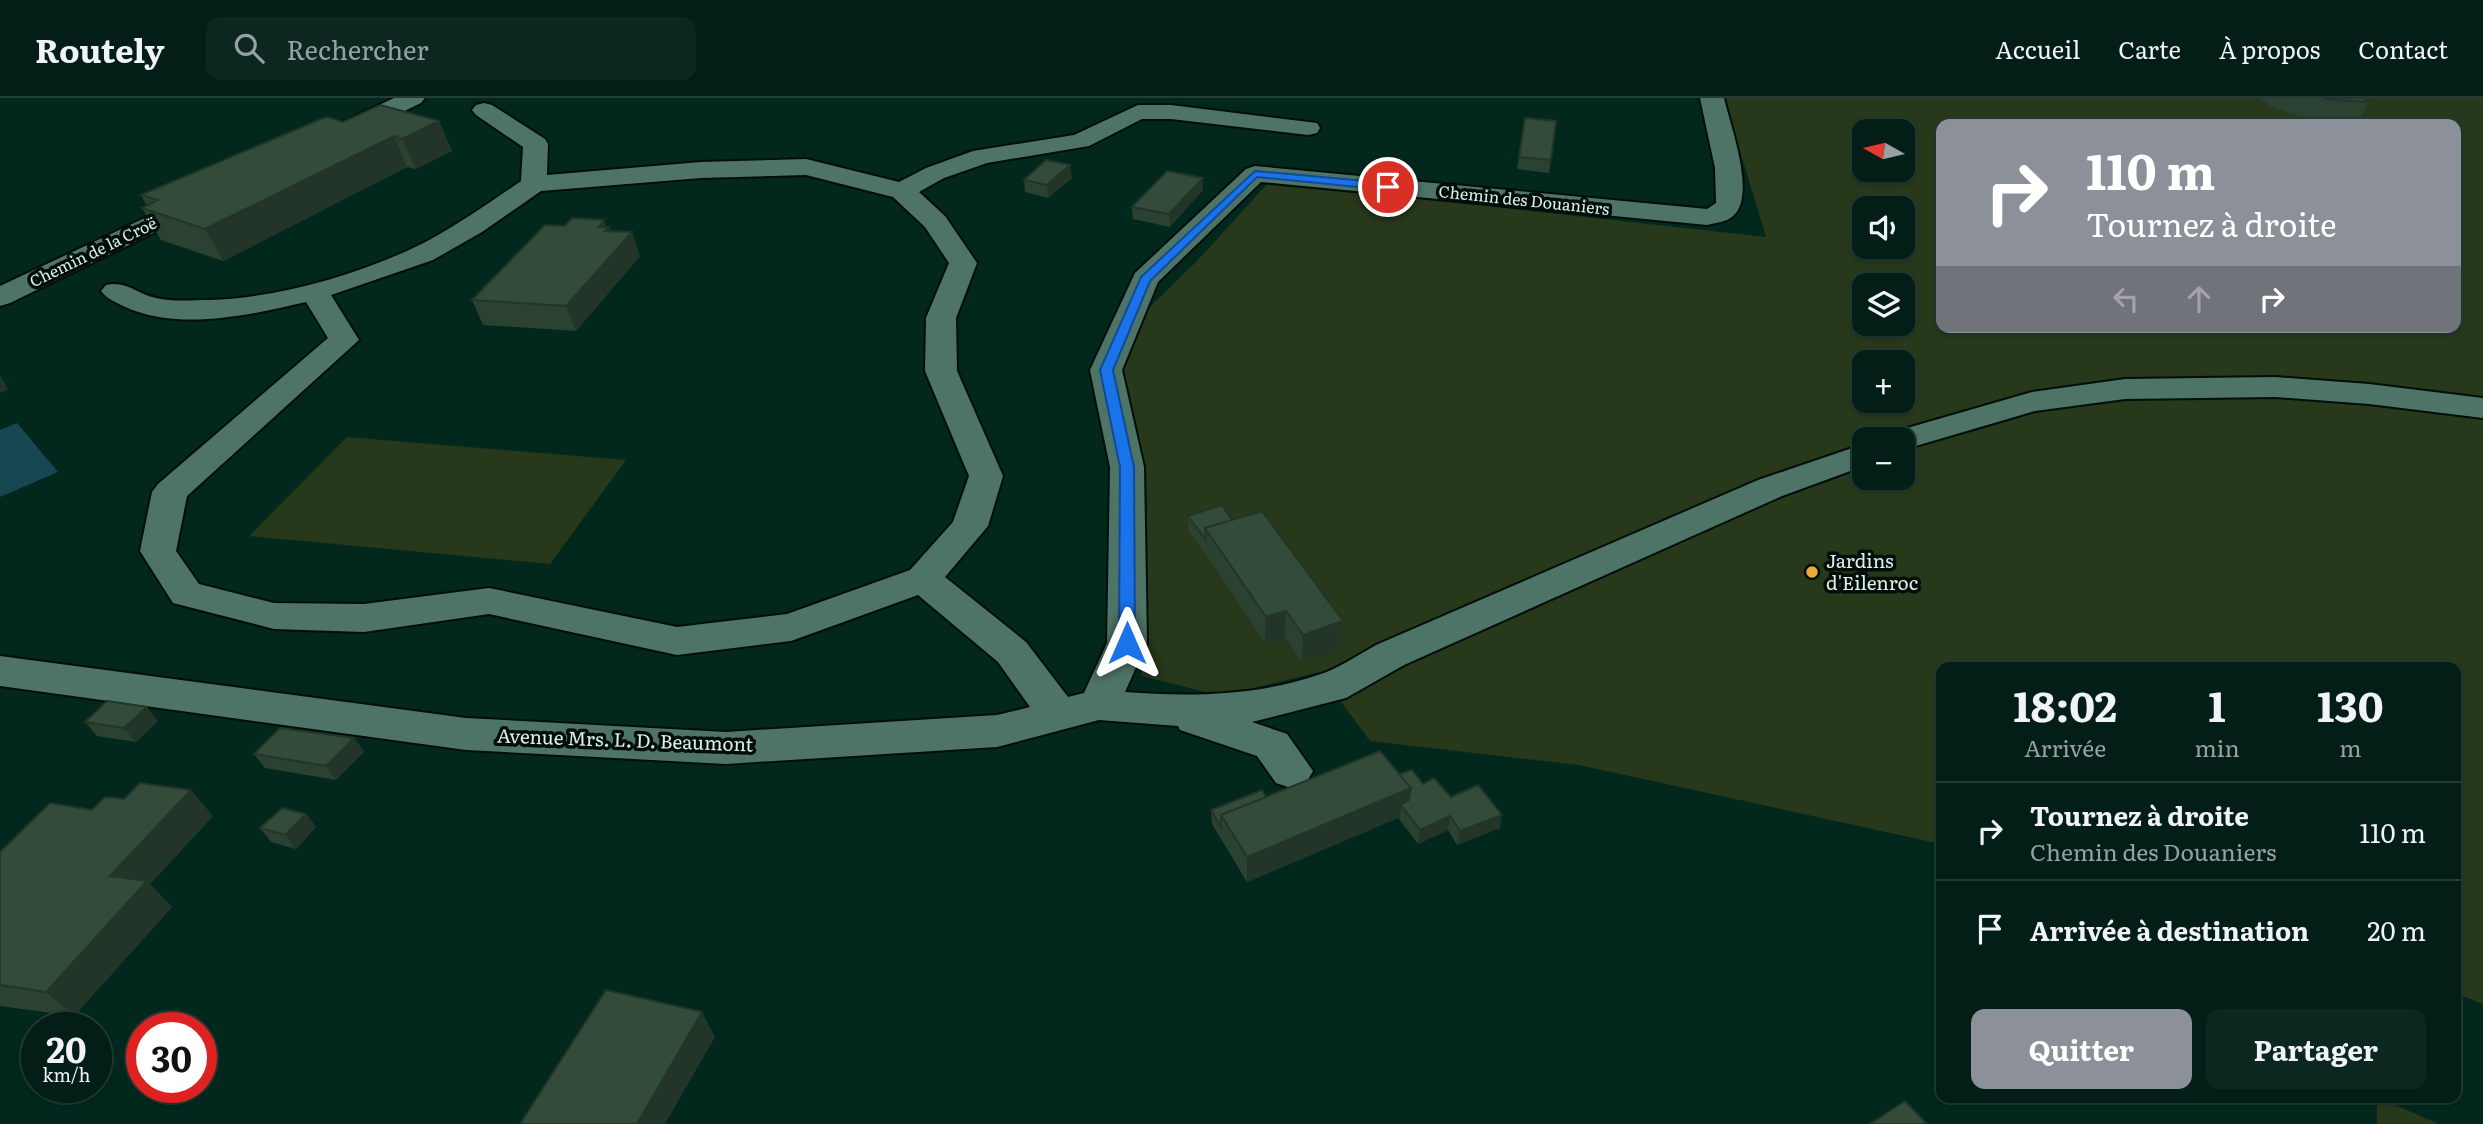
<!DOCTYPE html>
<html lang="fr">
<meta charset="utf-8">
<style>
body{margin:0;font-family:Literata,serif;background:#0c271f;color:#f1f3f6;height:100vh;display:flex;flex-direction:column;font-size:26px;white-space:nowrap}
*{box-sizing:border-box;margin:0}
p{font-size:23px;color:#96a2a1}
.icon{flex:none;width:38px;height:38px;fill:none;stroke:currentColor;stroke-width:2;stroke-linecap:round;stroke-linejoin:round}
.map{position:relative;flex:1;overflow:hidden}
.sheet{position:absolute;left:1936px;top:564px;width:525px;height:441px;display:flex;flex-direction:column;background:#021e16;border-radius:14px;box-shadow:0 2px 5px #0004,0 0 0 2px #233c35}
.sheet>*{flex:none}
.top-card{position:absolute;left:1936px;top:21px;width:525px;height:214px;border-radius:14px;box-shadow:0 2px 5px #0004,0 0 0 2px #233c35;background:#8c9099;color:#fff;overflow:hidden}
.needle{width:46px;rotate:278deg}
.controls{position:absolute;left:1852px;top:21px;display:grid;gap:14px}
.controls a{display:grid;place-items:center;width:63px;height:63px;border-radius:14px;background:#021e16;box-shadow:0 2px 5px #0004,0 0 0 2px #233c35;font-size:35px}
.speed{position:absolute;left:21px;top:914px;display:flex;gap:14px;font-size:35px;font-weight:700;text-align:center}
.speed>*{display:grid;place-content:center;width:91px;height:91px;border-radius:50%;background:#021e16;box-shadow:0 2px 5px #0004,0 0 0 2px #233c35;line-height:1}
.speed small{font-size:18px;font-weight:400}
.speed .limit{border:10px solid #d22;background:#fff;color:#111}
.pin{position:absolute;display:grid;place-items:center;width:60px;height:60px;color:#fff;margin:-30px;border:4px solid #fff;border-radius:50%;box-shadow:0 2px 7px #0007}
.me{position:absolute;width:77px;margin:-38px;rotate:0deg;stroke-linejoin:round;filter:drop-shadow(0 0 5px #0008)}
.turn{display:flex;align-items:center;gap:24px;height:147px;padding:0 35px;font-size:32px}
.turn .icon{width:91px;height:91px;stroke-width:2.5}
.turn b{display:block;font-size:49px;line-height:60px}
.lanes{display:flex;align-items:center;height:66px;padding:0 35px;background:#0003;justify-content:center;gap:35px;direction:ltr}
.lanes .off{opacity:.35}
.eta{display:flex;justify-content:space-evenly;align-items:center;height:119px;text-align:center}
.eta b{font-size:42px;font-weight:700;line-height:49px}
.cta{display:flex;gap:14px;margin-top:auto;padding:14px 35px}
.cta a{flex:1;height:80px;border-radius:14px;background:#8c9099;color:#fff;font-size:28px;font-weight:700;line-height:80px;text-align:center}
.cta a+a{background:#0c271f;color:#f1f3f6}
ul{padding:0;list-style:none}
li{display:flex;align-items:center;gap:21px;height:98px;padding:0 35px;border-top:2px solid #233c35}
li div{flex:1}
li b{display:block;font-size:26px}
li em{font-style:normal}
header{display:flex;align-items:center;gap:42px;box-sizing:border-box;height:98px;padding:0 35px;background:#021e16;border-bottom:2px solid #233c35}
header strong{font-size:33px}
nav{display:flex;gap:38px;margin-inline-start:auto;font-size:24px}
.search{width:490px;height:63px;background:#0c271f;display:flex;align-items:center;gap:18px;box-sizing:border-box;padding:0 24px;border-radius:14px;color:#96a2a1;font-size:26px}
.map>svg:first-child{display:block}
</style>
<header>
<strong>Routely</strong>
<div class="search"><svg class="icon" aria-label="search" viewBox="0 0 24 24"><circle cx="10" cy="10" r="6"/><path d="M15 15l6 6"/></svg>Rechercher</div>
<nav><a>Accueil</a><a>Carte</a><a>À propos</a><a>Contact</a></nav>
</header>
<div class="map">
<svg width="2483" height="1026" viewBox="0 0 2483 1026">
<rect width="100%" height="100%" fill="#02281e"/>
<path fill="#27381b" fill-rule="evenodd" d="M1724,0h759v906l-28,-11v-326h-514v177l-362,-79 -209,-24 -51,-69 -97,24 -81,-20 -2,-213 -21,-101 15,-39 63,-61 73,-80 497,55zM1941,26h514v203h-514zM1864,33h38v39h-38zM1864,110h38v39h-38zM1864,187h38v39h-38zM1864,264h38v39h-38zM1864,341h38v39h-38z
M347,339l279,23 -76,104 -301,-28z
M2377,999l62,27h-62z"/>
<path fill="#174851" d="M17,325l41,49 -58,25v-67z"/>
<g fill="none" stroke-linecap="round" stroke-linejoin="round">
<g stroke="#000f09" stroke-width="4">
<path id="minor" d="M394,0h31l-4,5 -66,32 -9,2 -9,-2 -3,-5 3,-5z
M1700,0h24c6,27 33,98 9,118 -6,6 -18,7 -26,9l-446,-43 -103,100 -36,88 22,97 3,176 -22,49c66,5 130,4 193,-17 20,-6 40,-20 58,-30l382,-165 106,-36v22l-82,30 -378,169 -58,33 -94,24 35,12 26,37 -7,12 -15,5 -15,-5 -19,-27 -77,-26 -2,-4 -79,-6 -102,27 -271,17 -260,-14 -466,-64v-30l466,62 260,14 271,-17 33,-8 -32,-45 -80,-67 -127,46 -114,14 -188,-41 -125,18 -90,-3 -101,-26 -33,-52 12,-59 6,-8 170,-146 -22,-36c-56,13 -128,30 -183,4 -8,-4 -16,-7 -22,-15l5,-6c20,-5 31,9 50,13 17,4 36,2 53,2 71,-2 160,-28 222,-61 31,-17 61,-38 90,-58l2,-34 -47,-32 -4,-5 4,-5 8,-2 8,2 53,34 3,5 -1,31 154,-13 105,-3 93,23 27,-14 47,-17 101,-16 64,-30h33l146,18 3,5 -3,5 -9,2 -137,-16h-29l-53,27 -102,17 -43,15 -25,14 26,24 32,47 -21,55 1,53 46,105 -15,50 -43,51 81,65 42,55 16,-4 23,-50 3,-176 -20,-97 45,-97 111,-104 9,-3 452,43 9,-6 -1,-35zM806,77l87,22 32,30 24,36 -23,55 -1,53 44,105 -16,46 -43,48 -123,44 -110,13 -188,-39 -125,16 -90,-1 -75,-19 -23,-33 11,-55 172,-156 -28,-45 102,-35 49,-28 59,-41 160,-13z
M200,94l9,2 4,6 -4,6 -199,97 -10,3v-20z
M2275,279l94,7 114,14v20l-114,-14 -94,-7 -150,2 -90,12 -133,39v-11h-16l4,-6 142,-41 93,-13z"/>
</g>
<use href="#minor" fill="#4e7367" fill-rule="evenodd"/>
</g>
<path fill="#2b4131" d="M2259,0h105l5,4 -13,22 -36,-2 -32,-9 -18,-7z
M1525,20l26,42 -2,13 -32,-4z
M439,23l13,30 -36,18 -9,-2 -184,94 -62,-21 -19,-32 5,-2 -6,-11 202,-73z
M1072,80l-24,20 -23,-6 -1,-12z
M1203,80v12l-33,37 -37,-8 -1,-12z
M565,128l44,1 1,4 30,25 -64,75 -93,-6 -11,-25z
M1188,418l44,4 109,128 -39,13 -17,-24 -20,6 -59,-89 -18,-24z
M158,623l-22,21 -39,-6 -12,-14z
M354,640l10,14 -28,28 -71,-12 -11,-14z
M1399,676l52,23 49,31 -43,17 -9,-15 -30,14 -19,-25 1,-2 -153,65 -35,-58 -1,-14 55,-13z
M92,712l121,6 -63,68 22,23 -98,109 -74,-10v-154z
M306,716l10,13 -20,22 -25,-7 -11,-14z"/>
<path fill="#233528" d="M439,23l13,30 -36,18 -14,-30z
M394,38l13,31 -184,94 -18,-32z
M1070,67l2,13 -24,20 -1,-13z
M1203,80v12l-33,37 -1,-13z
M604,122l3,8 2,-1 7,22 16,-17 8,24 -64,75 -10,-25 33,-79z
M0,277l8,15 -8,3z
M1286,513l-1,26 -20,6 1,-26z
M1343,523l-2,27 -39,13 1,-26z
M147,609l11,14 -22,21 -12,-14z
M354,640l10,14 -28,28 -10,-14z
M1411,690l-4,25 -6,-8 -1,12 -153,65v-25z
M191,692l22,26 -63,68 22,23 -98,109 -28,-24 64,-116z
M306,716l10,13 -20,22 -11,-14z
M1502,717l-2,13 -43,17 3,-14z
M1450,718l-2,14 -30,14 2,-14z
M702,914l13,25 -50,87h-28z"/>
<path fill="#324c39" stroke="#233528" stroke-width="2" d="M2324,0h40l5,4 -36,-2z
M380,7l59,16 -37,18 -8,-3 -189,93 -63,-21 16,-8 -17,-5 185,-78 17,5z
M1525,20l31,3 -5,39 -32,-3z
M1046,62l24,5 -23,20 -23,-5z
M1167,73l36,7 -34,36 -37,-7z
M572,120l32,2 -5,7h10l-4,4 27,1 -66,74 -94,-6 73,-75 20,1z
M1222,407l10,15 -27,8 1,12 -18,-24z
M1262,413l81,110 -40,14 -17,-24 -20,6 -61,-89z
M107,603l40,6 -23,21 -39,-6z
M280,630l74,10 -28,28 -72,-12z
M1380,653l31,37 -164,69 -26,-42z
M1412,672l11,14 11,-6 17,19 27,-12 24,30 -42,16 -10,-15 -30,14 -19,-25 8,-5 2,-12 -12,-14z
M140,685l51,7 -81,86 37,5 -101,111 -46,-7v-133l50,-49 42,7 13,-13 19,2z
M1262,692l4,7 -45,18v12l-10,-17z
M282,710l24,6 -21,21 -25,-7z
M606,892l96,22 -65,112h-117z
M1905,1003l22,23h-57z"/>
<path fill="#1a73e8" stroke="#114b97" stroke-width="2" d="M1255,73l133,12 5,4 -5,3 -131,-13 -107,104 -37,89 21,97 1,176 -8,6 -8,-6 1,-176 -20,-97 41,-93z"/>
<circle fill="#eca93a" stroke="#020d09" stroke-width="2.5" cx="1812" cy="474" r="7"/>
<g text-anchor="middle" stroke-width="7" stroke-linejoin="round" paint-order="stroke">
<g font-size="16" fill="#ddf1ea" stroke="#020d09">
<text transform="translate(1524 102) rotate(6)" y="6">Chemin des Douaniers</text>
<text transform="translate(93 154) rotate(-26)" y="6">Chemin de la Croë</text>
</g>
<g font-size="19" fill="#ddf1ea" stroke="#020d09" text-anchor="start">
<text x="1826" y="470">Jardins<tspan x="1826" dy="22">d'Eilenroc</tspan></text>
</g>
<g font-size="19" fill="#ddf1ea" stroke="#020d09">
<text transform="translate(625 642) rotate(2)" y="7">Avenue Mrs. L. D. Beaumont</text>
</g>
</g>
</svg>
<div class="controls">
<a><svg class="needle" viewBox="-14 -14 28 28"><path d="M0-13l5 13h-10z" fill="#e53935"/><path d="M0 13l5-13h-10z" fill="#96a2a1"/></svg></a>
<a><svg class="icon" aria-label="sound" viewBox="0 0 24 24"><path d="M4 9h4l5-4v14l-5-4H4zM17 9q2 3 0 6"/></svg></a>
<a><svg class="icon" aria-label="layers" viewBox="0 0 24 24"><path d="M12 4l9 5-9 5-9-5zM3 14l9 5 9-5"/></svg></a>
<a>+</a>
<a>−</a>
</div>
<div class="speed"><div>20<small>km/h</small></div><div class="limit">30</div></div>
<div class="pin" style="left:1388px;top:89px;background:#d93025"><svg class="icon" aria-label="arrive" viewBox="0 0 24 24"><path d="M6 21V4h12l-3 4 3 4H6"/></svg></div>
<svg class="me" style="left:1127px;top:545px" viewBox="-20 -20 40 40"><path d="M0-17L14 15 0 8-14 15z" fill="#1a73e8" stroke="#fff" stroke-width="4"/></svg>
<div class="top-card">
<div class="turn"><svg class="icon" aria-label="right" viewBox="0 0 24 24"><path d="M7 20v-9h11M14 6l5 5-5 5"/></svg><div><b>110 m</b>Tournez à droite</div></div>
<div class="lanes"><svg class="icon off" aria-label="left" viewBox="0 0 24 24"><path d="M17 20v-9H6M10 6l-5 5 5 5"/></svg><svg class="icon off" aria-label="ahead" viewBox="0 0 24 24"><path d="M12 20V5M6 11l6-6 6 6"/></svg><svg class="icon" aria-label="right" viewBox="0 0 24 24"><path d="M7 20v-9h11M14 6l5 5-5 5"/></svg></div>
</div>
<section class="sheet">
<div class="eta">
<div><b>18:02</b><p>Arrivée</p></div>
<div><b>1</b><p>min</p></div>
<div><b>130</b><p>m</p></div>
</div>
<ul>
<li><svg class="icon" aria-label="right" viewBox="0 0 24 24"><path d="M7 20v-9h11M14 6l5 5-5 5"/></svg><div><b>Tournez à droite</b><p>Chemin des Douaniers</p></div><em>110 m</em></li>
<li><svg class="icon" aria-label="arrive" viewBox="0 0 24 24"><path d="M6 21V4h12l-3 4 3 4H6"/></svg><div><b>Arrivée à destination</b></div><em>20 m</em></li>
</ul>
<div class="cta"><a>Quitter</a><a>Partager</a></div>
</section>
</div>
